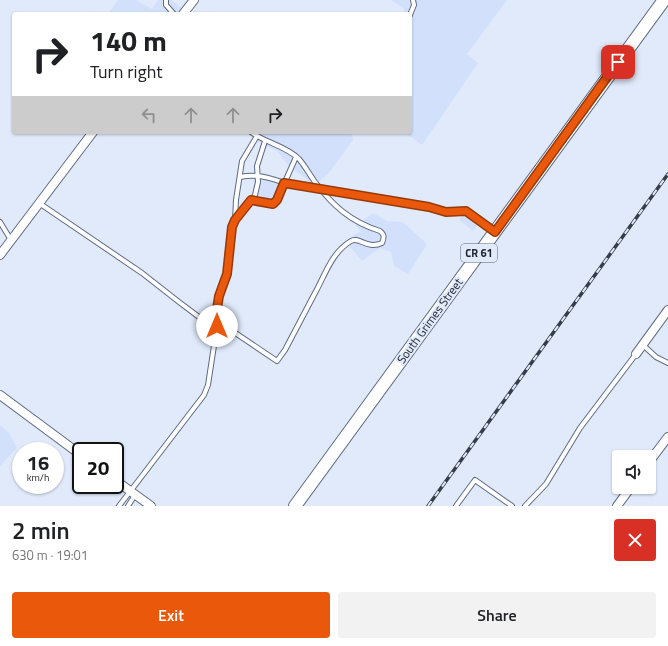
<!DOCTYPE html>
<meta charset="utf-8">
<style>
body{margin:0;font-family:"Titillium Web",sans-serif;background:#f2f2f2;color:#202124;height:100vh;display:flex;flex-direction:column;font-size:15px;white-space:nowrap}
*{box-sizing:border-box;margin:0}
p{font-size:13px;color:#757577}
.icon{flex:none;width:22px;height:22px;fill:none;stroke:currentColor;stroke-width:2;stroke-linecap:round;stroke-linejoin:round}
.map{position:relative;height:506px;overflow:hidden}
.sheet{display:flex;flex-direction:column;background:#fff;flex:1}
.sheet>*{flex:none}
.guide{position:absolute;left:12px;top:12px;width:400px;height:122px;border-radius:4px;box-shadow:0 1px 3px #0004;background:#fff;color:#202124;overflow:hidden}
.tools{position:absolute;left:612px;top:450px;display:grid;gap:8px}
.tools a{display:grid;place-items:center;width:44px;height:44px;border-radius:4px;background:#fff;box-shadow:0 1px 3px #0004;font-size:20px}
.speed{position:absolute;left:12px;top:442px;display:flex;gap:8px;font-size:20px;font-weight:700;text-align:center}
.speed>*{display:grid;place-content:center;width:52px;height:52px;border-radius:50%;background:#fff;box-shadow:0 1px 3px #0004;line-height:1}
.speed small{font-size:10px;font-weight:400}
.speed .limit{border:2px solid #111;border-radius:6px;background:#fff;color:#111}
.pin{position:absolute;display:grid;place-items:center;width:34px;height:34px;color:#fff;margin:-17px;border-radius:8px;box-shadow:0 2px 6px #0006}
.me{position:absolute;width:44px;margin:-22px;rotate:0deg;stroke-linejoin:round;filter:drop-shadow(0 0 3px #0008)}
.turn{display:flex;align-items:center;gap:14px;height:84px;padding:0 12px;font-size:18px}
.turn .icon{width:52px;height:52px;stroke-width:2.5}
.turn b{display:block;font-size:28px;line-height:34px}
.lanes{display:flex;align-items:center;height:38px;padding:0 12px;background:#0003;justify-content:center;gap:20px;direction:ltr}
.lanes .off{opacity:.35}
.round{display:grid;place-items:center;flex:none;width:42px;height:42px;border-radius:4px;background:#f2f2f2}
.overview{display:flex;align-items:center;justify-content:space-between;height:68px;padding:0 12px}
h1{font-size:24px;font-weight:600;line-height:30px}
.cta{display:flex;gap:8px;margin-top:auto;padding:8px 12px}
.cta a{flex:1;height:46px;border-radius:4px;background:#ea580c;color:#fff;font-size:16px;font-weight:600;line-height:46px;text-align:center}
.cta a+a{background:#f2f2f2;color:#202124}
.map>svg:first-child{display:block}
</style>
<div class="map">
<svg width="668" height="506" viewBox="0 0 668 506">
<rect width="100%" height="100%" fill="#e1eafb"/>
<path fill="#d2e0fc" d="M118,0h18l16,9 6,-9h13l11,8 -4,6h-70z
M391,0h116l-40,54 11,9 -56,82 -18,-13h6v-118h-8l3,-4z
M264,132h87l2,8 -25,34 -14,11 -26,-20 -11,-14 -20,-10 4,-7z
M260,172l29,8 -10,26 -6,2 -26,-5 6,-11 1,-14z
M465,212l14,10 -6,9 -14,-11z
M373,213l14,8 16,1 24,22 -19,30 -14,-8 -3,-14 -11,-4 -18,13 -17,-20 16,-10 -6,-5z
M0,425l9,8 8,15 -17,18z"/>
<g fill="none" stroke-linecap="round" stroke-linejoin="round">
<g stroke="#5f6b84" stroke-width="6">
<path id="service" d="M166,0v5l8,9
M410,15l4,-10 -1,-5
M240,177c16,-3 29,0 44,6l145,24 17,5 20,-1 28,21
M251,200l22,4 4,-4 19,-43
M39,203l103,70 37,29 28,21 7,3h11l52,35 8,-11c10,-19 20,-38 30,-57 10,-18 17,-41 36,-52 8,-5 16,9 31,2 2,-5 3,-8 -2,-12 -29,-9 -47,-25 -65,-49 -5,-7 -10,-16 -16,-23 -13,-13 -33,-16 -48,-27
M235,220l1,-20 6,-39 15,-25
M0,222l11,18
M643,345l13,12 12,6
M119,506l85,-111 4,-10 9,-59 -1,-11 3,-19 8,-22 5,-47 3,-7 20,-25 3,-13 -1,-16 8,-25
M128,506l7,-11
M456,506l19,-26 37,26
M525,506l21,-22 34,-56 56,-74"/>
</g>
<g stroke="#5f6b84" stroke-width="10">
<path id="minor" d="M183,14l11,-14
M0,255l93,-123
M636,354l32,-44
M0,395l81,60
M649,462l19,-25
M115,480l36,26
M617,506l14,-19"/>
</g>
<g stroke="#5f6b84" stroke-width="14">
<path id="primary" d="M295,506l369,-506"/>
</g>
<use href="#service" stroke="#fff" stroke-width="4"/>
<use href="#minor" stroke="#fff" stroke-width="8"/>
<use href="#primary" stroke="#fff" stroke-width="12"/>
<g stroke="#373d48" stroke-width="3.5">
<path id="rail" d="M428,506l240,-332"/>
</g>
<use href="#rail" stroke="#e1eafb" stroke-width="2" stroke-dasharray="6" stroke-linecap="butt"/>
</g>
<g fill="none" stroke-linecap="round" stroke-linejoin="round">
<g stroke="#983908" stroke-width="10">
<path id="route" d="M217,326l-1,-11 3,-19 8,-22 5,-47 3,-7 16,-20 22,4 4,-4 7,-17 145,24 17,5 20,-1 29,21 123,-170"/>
</g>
<use href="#route" stroke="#ea580c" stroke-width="7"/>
</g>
<g text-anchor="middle" stroke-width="4" stroke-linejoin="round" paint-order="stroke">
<rect fill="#e1eafb" stroke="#595f6c" stroke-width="1" x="461" y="244" width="36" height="18" rx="3"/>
<g font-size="11" font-weight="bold" fill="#1f242e">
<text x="479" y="257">CR 61</text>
</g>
<g font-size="12" fill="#1f242e" stroke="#e1eafb">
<text transform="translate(430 321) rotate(-54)" y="4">South Grimes Street</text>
</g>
</g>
</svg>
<div class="tools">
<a><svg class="icon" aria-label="sound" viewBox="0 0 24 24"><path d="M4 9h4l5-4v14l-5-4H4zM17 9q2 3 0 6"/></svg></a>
</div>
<div class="speed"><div>16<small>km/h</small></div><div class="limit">20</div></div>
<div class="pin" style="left:618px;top:62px;background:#d93025"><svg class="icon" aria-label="arrive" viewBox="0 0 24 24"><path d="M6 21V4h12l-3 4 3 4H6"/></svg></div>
<svg class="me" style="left:217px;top:326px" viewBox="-20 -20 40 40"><circle r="19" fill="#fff"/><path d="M0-13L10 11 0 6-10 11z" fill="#ea580c"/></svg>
<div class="guide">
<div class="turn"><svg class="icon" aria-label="right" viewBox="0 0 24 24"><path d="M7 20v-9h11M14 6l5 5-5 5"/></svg><div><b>140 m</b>Turn right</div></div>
<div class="lanes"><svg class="icon off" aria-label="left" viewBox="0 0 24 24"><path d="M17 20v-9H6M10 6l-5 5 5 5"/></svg><svg class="icon off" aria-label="ahead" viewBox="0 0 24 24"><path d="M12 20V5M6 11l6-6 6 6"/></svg><svg class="icon off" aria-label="ahead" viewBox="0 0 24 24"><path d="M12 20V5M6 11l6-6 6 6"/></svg><svg class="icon" aria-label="right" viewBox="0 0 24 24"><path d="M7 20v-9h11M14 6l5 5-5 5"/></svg></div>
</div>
</div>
<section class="sheet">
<div class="overview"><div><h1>2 min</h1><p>630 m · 19:01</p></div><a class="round" style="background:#d93025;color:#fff"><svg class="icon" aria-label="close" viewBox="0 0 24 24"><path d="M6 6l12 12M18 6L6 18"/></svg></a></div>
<div class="cta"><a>Exit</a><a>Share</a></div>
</section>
